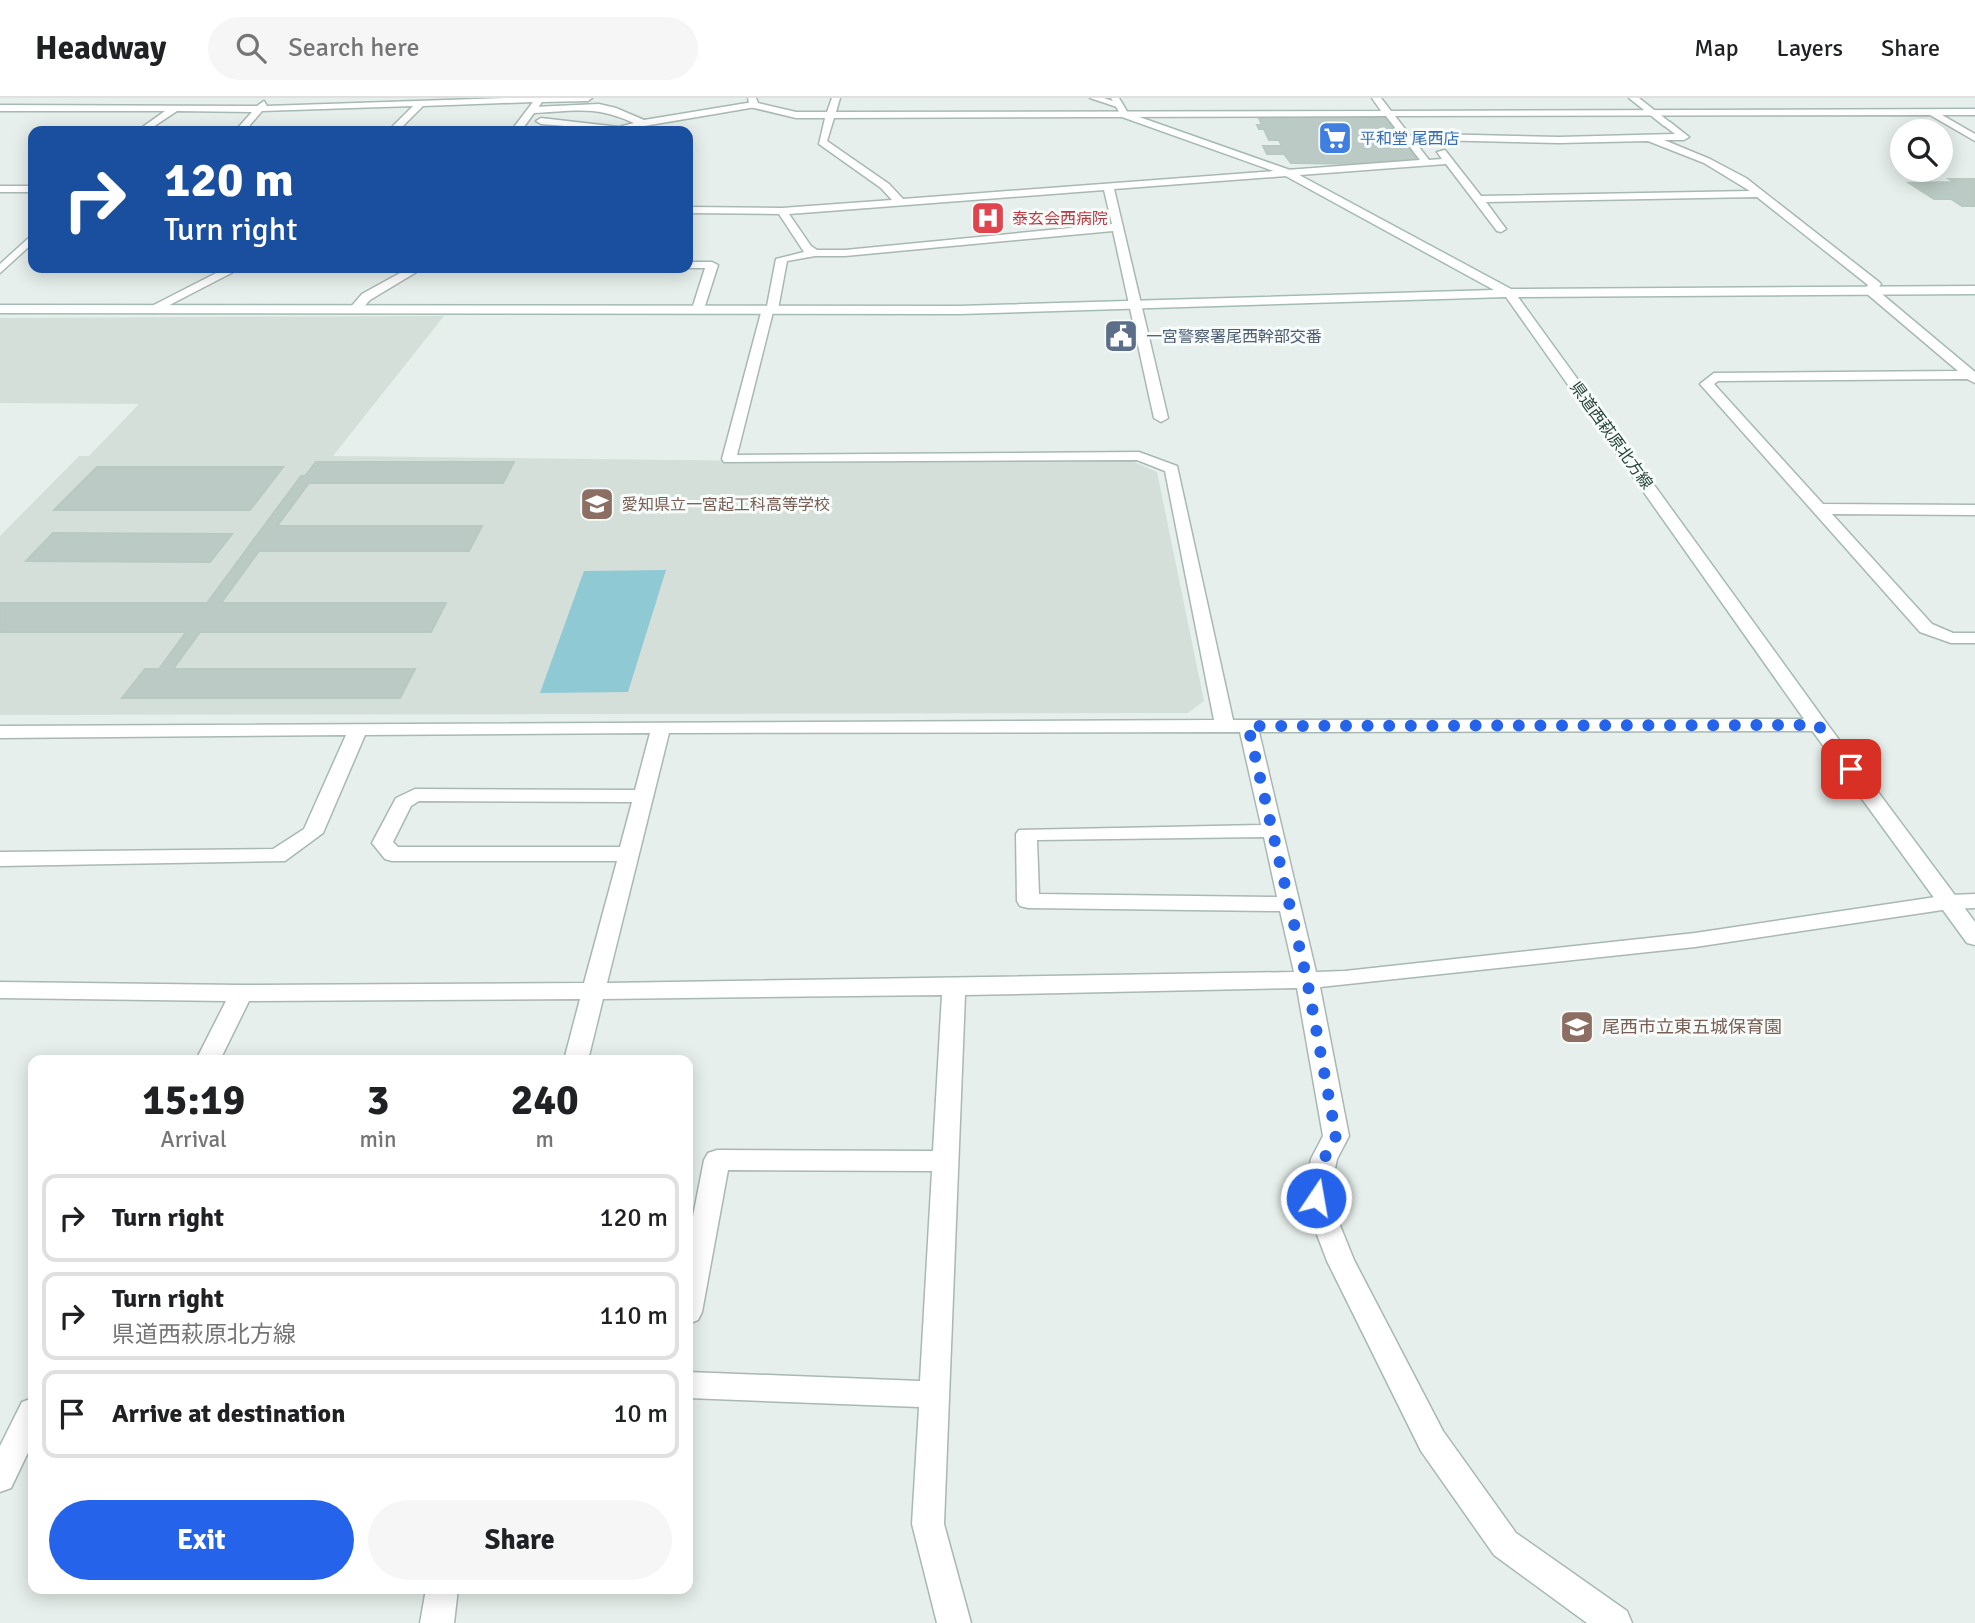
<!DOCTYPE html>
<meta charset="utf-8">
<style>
body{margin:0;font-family:Signika,"Noto Sans JP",sans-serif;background:#f6f6f6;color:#202124;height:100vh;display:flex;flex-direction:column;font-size:26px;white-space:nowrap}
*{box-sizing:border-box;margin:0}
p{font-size:23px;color:#757577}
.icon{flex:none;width:38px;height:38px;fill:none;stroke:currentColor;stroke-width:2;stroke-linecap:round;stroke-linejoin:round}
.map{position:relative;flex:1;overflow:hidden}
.drawer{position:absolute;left:28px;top:957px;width:665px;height:539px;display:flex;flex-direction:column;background:#fff;border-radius:14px;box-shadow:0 4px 18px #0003}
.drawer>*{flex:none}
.guide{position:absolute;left:28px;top:28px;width:665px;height:147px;border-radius:14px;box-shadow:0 4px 18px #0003;background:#1a4fa0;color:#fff;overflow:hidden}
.buttons{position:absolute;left:1890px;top:21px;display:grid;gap:14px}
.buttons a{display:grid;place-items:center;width:63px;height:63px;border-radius:50%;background:#fff;box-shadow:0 4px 18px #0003;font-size:35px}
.pin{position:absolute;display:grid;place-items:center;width:60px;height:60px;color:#fff;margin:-30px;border-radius:14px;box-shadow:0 4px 10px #0006}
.me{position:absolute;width:77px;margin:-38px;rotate:12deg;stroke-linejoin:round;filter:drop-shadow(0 0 5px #0008)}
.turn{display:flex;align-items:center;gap:24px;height:147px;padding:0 21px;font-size:32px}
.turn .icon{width:91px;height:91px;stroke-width:2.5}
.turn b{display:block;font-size:49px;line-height:60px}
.eta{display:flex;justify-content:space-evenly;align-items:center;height:119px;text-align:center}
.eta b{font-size:42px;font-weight:700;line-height:49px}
.primary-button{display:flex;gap:14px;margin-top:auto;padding:14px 21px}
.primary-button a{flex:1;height:80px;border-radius:42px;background:#2563eb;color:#fff;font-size:28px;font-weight:700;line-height:80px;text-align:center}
.primary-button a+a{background:#f6f6f6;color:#202124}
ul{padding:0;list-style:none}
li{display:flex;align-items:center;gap:21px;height:88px;margin:0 14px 10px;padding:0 7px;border:4px solid #e0e0e0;border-radius:14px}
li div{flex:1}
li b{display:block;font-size:26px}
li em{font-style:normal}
header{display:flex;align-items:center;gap:42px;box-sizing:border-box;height:98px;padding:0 35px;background:#fff;border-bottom:2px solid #e0e0e0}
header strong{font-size:33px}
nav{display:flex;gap:38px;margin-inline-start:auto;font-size:24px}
.search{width:490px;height:63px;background:#f6f6f6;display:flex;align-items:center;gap:18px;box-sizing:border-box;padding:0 24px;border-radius:38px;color:#757577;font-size:26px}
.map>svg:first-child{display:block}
</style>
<header>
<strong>Headway</strong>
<div class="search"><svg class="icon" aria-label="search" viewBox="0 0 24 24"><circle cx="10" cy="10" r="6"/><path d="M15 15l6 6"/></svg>Search here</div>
<nav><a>Map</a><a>Layers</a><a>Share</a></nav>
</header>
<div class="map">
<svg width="1975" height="1525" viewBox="0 0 1975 1525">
<rect width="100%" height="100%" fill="#e6efeb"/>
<path fill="#d4dfda" d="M444,218l-111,140 430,5h369l25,11 47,229 -16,12 -1188,2v-179l79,-80h10l50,-52 -139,-1v-85z"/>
<path fill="#8ec9d4" d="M666,472l-38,122 -88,1 44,-122z"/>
<path fill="#bbcac4" stroke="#b8c9c2" stroke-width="2" d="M1258,18h127l32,44 -47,4 -79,-1 -7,-9h-17l-4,-8h19l-3,-6h-10l-5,-11h-5l-2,-4h5z
M1949,81h26v27h-13l-11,-7h-17l-25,-16 45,-1z
M316,364h198l-11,21h-194l-32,43h205l-13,25h-210l-38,52h225l-15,29h-231l-27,37h242l-15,29h-278l23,-29h14l27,-37h-186v-29h207l94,-127h4z
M97,369h186l-33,43h-196z
M53,435l179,1 -22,28 -184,-1z"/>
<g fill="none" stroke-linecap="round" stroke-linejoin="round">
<g stroke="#a8b8b2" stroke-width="3">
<path id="lane" d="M753,4l3,1v4l-112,19 -19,5 -84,-7 -5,-3 5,-3 78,9 15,-4c-39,-18 -59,-12 -101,-10l-4,-3 4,-3 66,-3 17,4 28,12z
M688,164h24l6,3 -14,44 -6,4 -6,-4 13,-41h-20h3z"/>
</g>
<g stroke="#a8b8b2" stroke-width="3">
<path id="street" d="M506,0h86l-4,3 -46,1 -21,29h-10l22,-29 -110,4 -25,25h-10l25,-25 -151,5 -17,20h-10l17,-19 -75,-1 -30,20h-10l28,-20h-165v-6l249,1h8l7,-5 3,5z
M748,0h8l2,5 38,9h31l5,-14h8l-4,14 545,-1 -9,-13h9l10,13 584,-2v6h-33l33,19v7l-45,-26 -535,1 34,44 13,-1 -5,-7 8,-2 36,46 269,-5 -46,-28 -56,-22 -89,2 -128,-3 -5,-3 5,-3 128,3 116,-3 -13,-10 8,-2 19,15 -5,3h-20l46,19 36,19 133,104 2,2 -4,6 98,82v11l-8,-4 -249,2 -4,3 109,120 152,1v10l-143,-1 100,110 21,9h22v10h-24l-31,-11 -220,-248 14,-11 244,-2 -92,-78 -2,-3 4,-5 -111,-88 -271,5 20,27 -5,3 -4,-1 -51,-67 -332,25 54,229 -7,4 -7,-4 -41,-187 -268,25h-30l-28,5 -9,48 -5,3 -36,143 402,-3 38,14 56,254 585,-1 9,6 -9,6 -559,1 57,240 29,-1 350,-38 254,-38 26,-1v14l-26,1 -254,38 -375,40 29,149 -12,23 -8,39 25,62 89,171 73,102 111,78 5,12h-45l-93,-68 -73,-104 -94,-190 -24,-63 8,-39 12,-23 -26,-148 -332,7 -21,529 27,99h-34l-25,-99 7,-117 -231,-9v-26l232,9 12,-210 -204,-1 -26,142 -4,8 -10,4v-82l16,-82 4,-7 9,-3 216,1 9,-156 -339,4 -15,61h-24l16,-61 -331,2 -29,59h-24l30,-59 -226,-3v-16l241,3 343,-2 33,-122h-225l-7,-2 -13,-16 24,-45 19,-9 220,1 15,-57 -285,2 -42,98 -38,28 -285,5v-14l273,-3 31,-20 42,-94 -346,3v-12l1214,-6 -49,-249 -28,-11 -413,2 -2,-3 40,-150 5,-3 9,-47 28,-7 -25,-38 -91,-1v-6l94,1 110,-8 -11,-12 -62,-44 6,-26h-29l-46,-11zM1386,18l34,44 -517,39 -14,-15 -62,-43 7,-23zM1104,92l8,34 -267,26h-28l-6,-4 -22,-32zM1240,634l21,93 -242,5 -3,4 1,67 3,5 8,2 252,3 14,61 -687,11 62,-250zM419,703l213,1 -12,45h-222l-5,-5 18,-36zM1264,739l13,60 -238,-3 -2,-54z
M1090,0h14l17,6 -4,3z
M0,88h33v6h-33z
M33,136v9l-33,30v-9z
M226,170h15l-87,45 -10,-3z
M409,170h14l-53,32 -11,12h-8l-2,-3 13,-15z
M33,1300v44l-22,46 -11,4v-46l22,-44z
M426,1491h32l-4,34h-34z"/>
</g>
<g stroke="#a4bbb3" stroke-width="3">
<path id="secondary" d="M1111,0h8l9,15 162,57 221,119 464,-3v8l-457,3 307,424 150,201v23l-8,-2 -156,-214 -305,-432 -547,17 -959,-1v-8l959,1 535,-16 -212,-116 -160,-57z
M1629,0h10l33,26 -8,2z"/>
</g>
<use href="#lane" fill="#fff" fill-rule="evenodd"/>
<use href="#street" fill="#fff" fill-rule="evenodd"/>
<use href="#secondary" fill="#fff" fill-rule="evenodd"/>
</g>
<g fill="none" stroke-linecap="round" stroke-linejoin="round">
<path stroke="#2563eb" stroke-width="12" stroke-dasharray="0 21.6" d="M1316,1100l8,-39 12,-23 -29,-156 -59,-254 570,-1 33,44"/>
</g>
<defs>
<g id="supermarket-square" transform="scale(1.75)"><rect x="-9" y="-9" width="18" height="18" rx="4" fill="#3f7fe0" stroke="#f7fbf9"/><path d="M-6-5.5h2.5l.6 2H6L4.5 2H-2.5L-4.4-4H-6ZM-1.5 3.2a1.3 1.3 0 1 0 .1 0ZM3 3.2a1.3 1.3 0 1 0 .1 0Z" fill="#fff"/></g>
<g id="hospital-square" transform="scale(1.75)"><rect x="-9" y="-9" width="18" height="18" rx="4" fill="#e0444e" stroke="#f7fbf9"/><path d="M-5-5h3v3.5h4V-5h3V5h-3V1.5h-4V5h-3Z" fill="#fff"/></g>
<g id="civic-square" transform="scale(1.75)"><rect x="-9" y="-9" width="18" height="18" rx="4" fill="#5c6f8a" stroke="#f7fbf9"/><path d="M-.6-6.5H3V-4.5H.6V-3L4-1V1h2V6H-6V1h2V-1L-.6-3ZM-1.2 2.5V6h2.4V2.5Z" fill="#fff"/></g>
<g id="school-square" transform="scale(1.75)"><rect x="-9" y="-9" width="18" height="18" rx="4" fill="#8d6e63" stroke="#f7fbf9"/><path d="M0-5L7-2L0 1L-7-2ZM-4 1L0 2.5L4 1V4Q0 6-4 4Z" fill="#fff"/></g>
</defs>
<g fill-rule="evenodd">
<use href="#supermarket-square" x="1335" y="40"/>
<use href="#hospital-square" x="988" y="120"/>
<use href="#civic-square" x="1121" y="238"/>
<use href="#school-square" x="597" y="406"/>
<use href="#school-square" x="1577" y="929"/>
</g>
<g text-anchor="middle" stroke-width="6" stroke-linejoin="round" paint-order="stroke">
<g font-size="16" fill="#366cbe" stroke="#f7fbf9" text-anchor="start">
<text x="1360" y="46">平和堂 尾西店</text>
</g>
<g font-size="16" fill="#be3a42" stroke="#f7fbf9" text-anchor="start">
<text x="1012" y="126">泰玄会西病院</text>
</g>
<g font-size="16" fill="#4e5e75" stroke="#f7fbf9" text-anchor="start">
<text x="1146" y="244">一宮警察署尾西幹部交番</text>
</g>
<g font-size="16" fill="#24423a" stroke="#f7fbf9">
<text transform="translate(1612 337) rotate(54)" y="6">県道西萩原北方線</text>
</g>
<g font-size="16" fill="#785e54" stroke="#f7fbf9" text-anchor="start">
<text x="622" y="412">愛知県立一宮起工科高等学校</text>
</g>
<g font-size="18" fill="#785e54" stroke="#f7fbf9" text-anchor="start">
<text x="1602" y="935">尾西市立東五城保育園</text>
</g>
</g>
</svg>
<div class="buttons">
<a><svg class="icon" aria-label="search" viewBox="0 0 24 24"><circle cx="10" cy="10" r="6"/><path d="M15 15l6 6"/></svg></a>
</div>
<div class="pin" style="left:1851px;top:671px;background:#d93025"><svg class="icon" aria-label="arrive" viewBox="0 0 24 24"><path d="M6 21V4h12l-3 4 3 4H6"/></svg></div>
<svg class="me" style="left:1316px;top:1100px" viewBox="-20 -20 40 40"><circle r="17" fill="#2563eb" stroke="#fff" stroke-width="3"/><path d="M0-11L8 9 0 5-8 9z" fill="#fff"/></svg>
<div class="guide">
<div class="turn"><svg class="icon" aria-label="right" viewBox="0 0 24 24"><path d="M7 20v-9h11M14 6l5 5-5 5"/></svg><div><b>120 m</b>Turn right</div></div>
</div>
<section class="drawer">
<div class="eta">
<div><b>15:19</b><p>Arrival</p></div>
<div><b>3</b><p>min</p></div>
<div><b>240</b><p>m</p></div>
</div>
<ul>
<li><svg class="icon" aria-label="right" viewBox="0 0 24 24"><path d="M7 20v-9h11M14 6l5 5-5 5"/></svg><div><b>Turn right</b></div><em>120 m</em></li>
<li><svg class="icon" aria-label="right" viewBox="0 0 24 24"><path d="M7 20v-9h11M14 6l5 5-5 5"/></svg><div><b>Turn right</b><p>県道西萩原北方線</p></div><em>110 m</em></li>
<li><svg class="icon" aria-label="arrive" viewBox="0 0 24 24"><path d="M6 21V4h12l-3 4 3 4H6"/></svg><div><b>Arrive at destination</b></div><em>10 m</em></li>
</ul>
<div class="primary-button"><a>Exit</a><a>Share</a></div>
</section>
</div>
